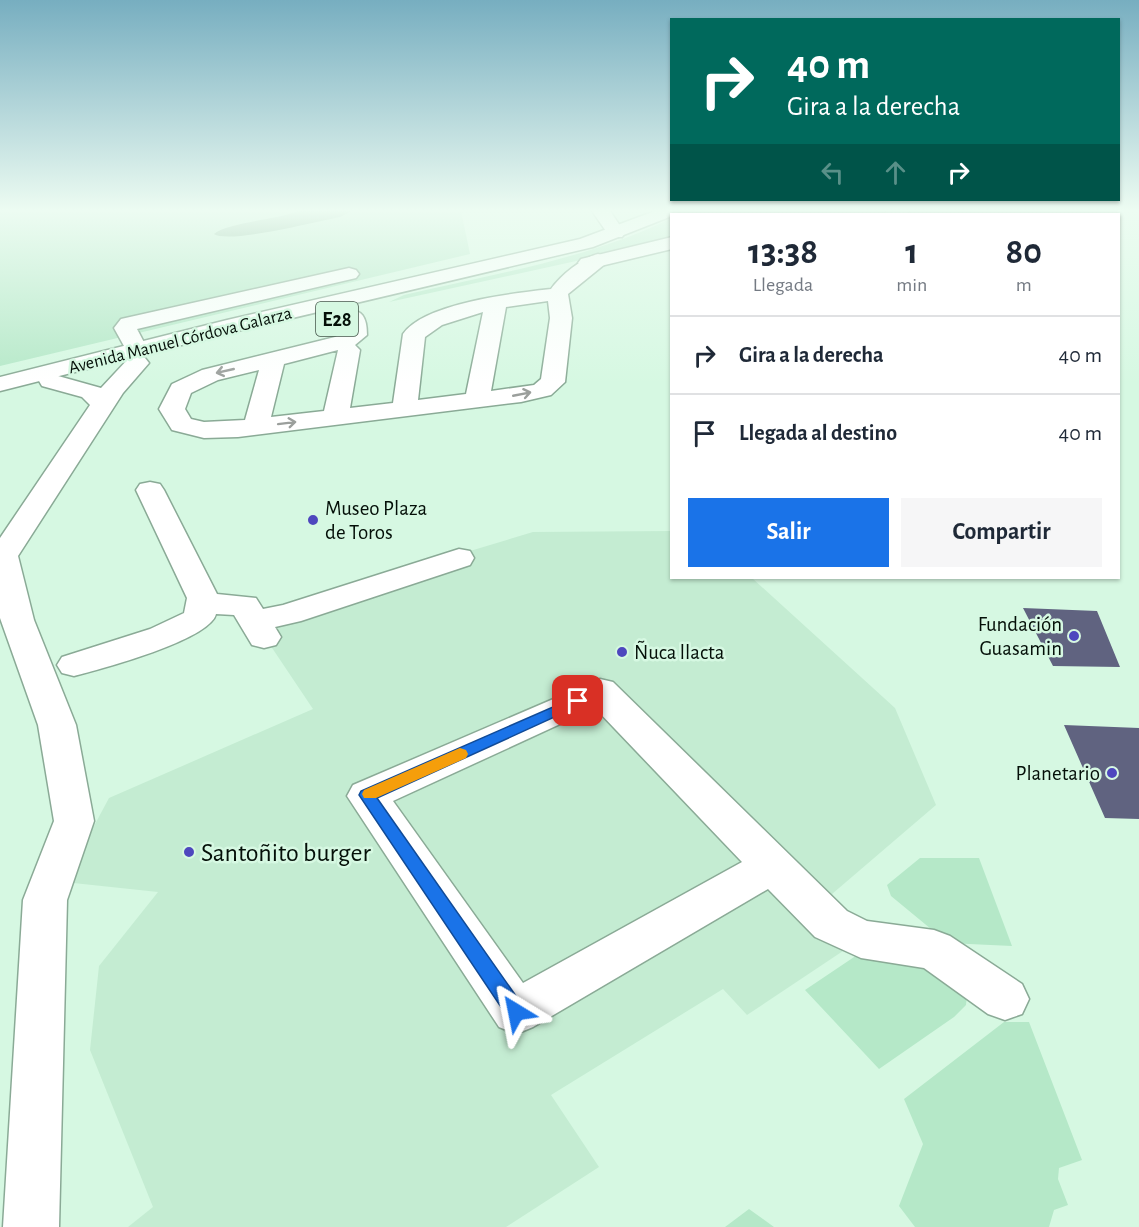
<!DOCTYPE html>
<html lang="es">
<meta charset="utf-8">
<style>
body{margin:0;font-family:"Alegreya Sans",sans-serif;background:#f6f6f7;color:#1f2937;height:100vh;display:flex;flex-direction:column;font-size:22px;white-space:nowrap}
*{box-sizing:border-box;margin:0}
p{font-size:20px;color:#747a83}
.icon{flex:none;width:33px;height:33px;fill:none;stroke:currentColor;stroke-width:2;stroke-linecap:round;stroke-linejoin:round}
.map{position:relative;flex:1;overflow:hidden}
.panel{position:absolute;left:670px;top:213px;width:450px;height:366px;display:flex;flex-direction:column;background:#fff;border-radius:0px;box-shadow:0 2px 4px #0004}
.panel>*{flex:none}
.banner{position:absolute;left:670px;top:18px;width:450px;height:183px;border-radius:0px;box-shadow:0 2px 4px #0004;background:#00695c;color:#fff;overflow:hidden}
.pin{position:absolute;display:grid;place-items:center;width:51px;height:51px;color:#fff;margin:-26px;border-radius:12px;box-shadow:0 3px 9px #0006}
.me{position:absolute;width:66px;margin:-33px;rotate:325deg;stroke-linejoin:round;filter:drop-shadow(0 0 4px #0008)}
.turn{display:flex;align-items:center;gap:21px;height:126px;padding:0 18px;font-size:27px}
.turn .icon{width:78px;height:78px;stroke-width:2.5}
.turn b{display:block;font-size:42px;line-height:51px}
.lanes{display:flex;align-items:center;height:57px;padding:0 18px;background:#0003;justify-content:center;gap:30px;direction:ltr}
.lanes .off{opacity:.35}
.eta{display:flex;justify-content:space-evenly;align-items:center;height:102px;text-align:center}
.eta b{font-size:36px;font-weight:700;line-height:42px}
.primary-button{display:flex;gap:12px;margin-top:auto;padding:12px 18px}
.primary-button a{flex:1;height:69px;border-radius:0px;background:#1a73e8;color:#fff;font-size:24px;font-weight:700;line-height:69px;text-align:center}
.primary-button a+a{background:#f6f6f7;color:#1f2937}
ul{padding:0;list-style:none}
li{display:flex;align-items:center;gap:18px;height:78px;padding:0 18px;border-top:2px solid #e0e1e3}
li div{flex:1}
li b{display:block;font-size:22px}
li em{font-style:normal}
.map>svg:first-child{display:block}
</style>
<div class="map">
<svg width="1139" height="1227" viewBox="0 0 1139 1227">
<rect width="100%" height="100%" fill="#d6f8e2"/>
<path fill="#c4ecd2" d="M672,531v47h80l143,130 41,97 -104,89 29,45 -114,76 -24,-26 -172,106 48,72 -93,60h-378l25,-20 -63,-157 9,-84 59,-74 -94,-10 45,-84 204,-89 -59,-88v-5l279,-84z"/>
<path fill="#b5e8c8" d="M0,211h461l9,43 -470,112z
M672,218v22l-283,62 15,-7c89,-21 185,-36 268,-77z
M920,858h59l33,88 -64,-3 -57,-47 -4,-11z
M866,949l54,8 12,18 16,2 19,18 -1,10 -12,12 -75,52 -74,-79z
M1004,1022h25l53,138 -23,8 -1,11 10,26 -14,5 -5,17h-134l-16,-21 24,-62 -19,-45z
M749,1209l25,18h-49z"/>
<path fill="#6ea583" d="M298,211h54l-12,6c-21,4 -111,27 -126,17 14,-12 63,-14 84,-23z"/>
<path fill="#606380" d="M1023,608l74,3 23,56 -67,-1z
M1064,725l75,3v91l-34,-1z"/>
<g fill="none" stroke-linecap="round" stroke-linejoin="round">
<g stroke="#8aaa96" stroke-width="3">
<path id="minor" d="M592,211h18l15,22 -3,4h-12z
M598,254l7,2 3,4 -3,4 -37,30 4,24 -7,64 -14,13 -30,7 -283,35 -34,1 -32,-8 -13,-21 13,-25 30,-14 133,-33 10,-5v-10l-4,-6 3,-5c19,-4 23,8 23,24l-12,10 5,5 -10,58 43,-5 10,-69c21,-31 112,-41 148,-45 10,-14 31,-31 47,-35zM548,301l2,17 -9,61 -7,6 -43,6 15,-84zM483,312l-17,82 -48,6 7,-63 17,-12zM338,350l-14,61 -53,6 13,-53zM259,370l-14,50 -41,2 -13,-3 -6,-10 6,-16 27,-13z
M349,268l7,2 3,4 -3,4 -219,51 11,21 -3,5 -6,1 6,2 4,5 -26,30 -105,163 16,64 42,105 18,96 -27,79 -8,327h-56l20,-327 31,-79 -16,-96 -38,-107v-80l90,-133 -8,-8 -40,-11 -3,-5 3,-5 9,-2 50,14 28,-30 6,-2 -6,-1 -15,-27 7,-9z
M150,482l10,2 4,6 53,104 39,4 7,11 20,-4 176,-56 11,2 4,7 -4,7 -169,56 -26,6 6,10 -5,8 -12,3 -12,-3 -18,-30 -18,-1c-6,26 -115,55 -142,62l-12,-3 -5,-8 5,-8 88,-28 34,-16 3,-15 -51,-108 4,-6z
M600,679l13,3 234,229 20,10 67,9 16,6 72,48 7,15 -7,15 -17,6 -17,-6 -64,-46 -63,-10 -46,-21 -47,-48 -235,138 -17,7 -17,-7 -152,-231 6,-11zM595,708l147,154 -219,121 -130,-182z"/>
</g>
<g stroke="#8aaa96" stroke-width="3">
<path id="major" d="M655,211h25l-3,3 -84,33 -364,86 -229,58v-14l227,-57 353,-81z
M886,211h23l-3,3h-21z
M672,237v12l-84,20 -10,-6 3,-4z"/>
</g>
<use href="#minor" fill="#fff" fill-rule="evenodd"/>
<use href="#major" fill="#fff" fill-rule="evenodd"/>
</g>
<defs><path id="oneway-shaft" d="M-6 0H5M1.5-3L5.5 0L1.5 3" fill="none" stroke-width="1.6" stroke-linecap="round" stroke-linejoin="round" transform="scale(1.5)"/></defs>
<g stroke="#9b9f9c">
<use href="#oneway-shaft" transform="translate(225 371) rotate(167)"/>
<use href="#oneway-shaft" transform="translate(522 394) rotate(-11)"/>
<use href="#oneway-shaft" transform="translate(287 423) rotate(-7)"/>
</g>
<linearGradient id="sky" x2="0" y2="1"><stop stop-color="#77aec0"/><stop offset="0.55" stop-color="#edfcf2"/><stop offset="1" stop-color="#edfcf2" stop-opacity="0"/></linearGradient>
<rect width="1139" height="383" fill="url(#sky)"/>
<path fill="#1a73e8" stroke="#114b97" stroke-width="1.5" d="M578,696l7,5 -2,3 -206,94 146,208 3,6 -3,7 -7,2 -7,-2 -150,-224 2,-4z"/>
<path fill="#f59e0b" d="M460,748l6,2 2,4 -2,4 -90,40h-12l-2,-4 2,-4z"/>
<g fill="#4e47be" stroke="#d6f8e2" stroke-width="2">
<circle cx="313" cy="520" r="6"/>
<circle cx="1074" cy="636" r="6"/>
<circle cx="622" cy="652" r="6"/>
<circle cx="1112" cy="773" r="6"/>
<circle cx="189" cy="852" r="6"/>
</g>
<g text-anchor="middle" stroke-width="5" stroke-linejoin="round" paint-order="stroke">
<g font-size="18" fill="#040f08" stroke="#d6f8e2">
<text transform="translate(180 340) rotate(-14)" y="6">Avenida Manuel Córdova Galarza</text>
</g>
<rect fill="#d6f8e2" stroke="#435549" stroke-width="1.5" x="316" y="302" width="42" height="34" rx="4.5"/>
<g font-size="20" font-weight="bold" fill="#040f08">
<text x="337" y="326">E28</text>
</g>
<g font-size="21" fill="#040f08" stroke="#d6f8e2" text-anchor="start">
<text x="325" y="515">Museo Plaza<tspan x="325" dy="24">de Toros</tspan></text>
<text x="1062" y="631" text-anchor="end">Fundación<tspan x="1062" dy="24">Guasamin</tspan></text>
<text x="634" y="659">Ñuca llacta</text>
<text x="1100" y="780" text-anchor="end">Planetario</text>
</g>
<g font-size="26" fill="#040f08" stroke="#d6f8e2" text-anchor="start">
<text x="201" y="861">Santoñito burger</text>
</g>
</g>
</svg>
<div class="pin" style="left:578px;top:701px;background:#d93025"><svg class="icon" aria-label="arrive" viewBox="0 0 24 24"><path d="M6 21V4h12l-3 4 3 4H6"/></svg></div>
<svg class="me" style="left:516px;top:1012px" viewBox="-20 -20 40 40"><path d="M0-17L14 15 0 8-14 15z" fill="#1a73e8" stroke="#fff" stroke-width="4"/></svg>
<div class="banner">
<div class="turn"><svg class="icon" aria-label="right" viewBox="0 0 24 24"><path d="M7 20v-9h11M14 6l5 5-5 5"/></svg><div><b>40 m</b>Gira a la derecha</div></div>
<div class="lanes"><svg class="icon off" aria-label="left" viewBox="0 0 24 24"><path d="M17 20v-9H6M10 6l-5 5 5 5"/></svg><svg class="icon off" aria-label="ahead" viewBox="0 0 24 24"><path d="M12 20V5M6 11l6-6 6 6"/></svg><svg class="icon" aria-label="right" viewBox="0 0 24 24"><path d="M7 20v-9h11M14 6l5 5-5 5"/></svg></div>
</div>
<section class="panel">
<div class="eta">
<div><b>13:38</b><p>Llegada</p></div>
<div><b>1</b><p>min</p></div>
<div><b>80</b><p>m</p></div>
</div>
<ul>
<li><svg class="icon" aria-label="right" viewBox="0 0 24 24"><path d="M7 20v-9h11M14 6l5 5-5 5"/></svg><div><b>Gira a la derecha</b></div><em>40 m</em></li>
<li><svg class="icon" aria-label="arrive" viewBox="0 0 24 24"><path d="M6 21V4h12l-3 4 3 4H6"/></svg><div><b>Llegada al destino</b></div><em>40 m</em></li>
</ul>
<div class="primary-button"><a>Salir</a><a>Compartir</a></div>
</section>
</div>
